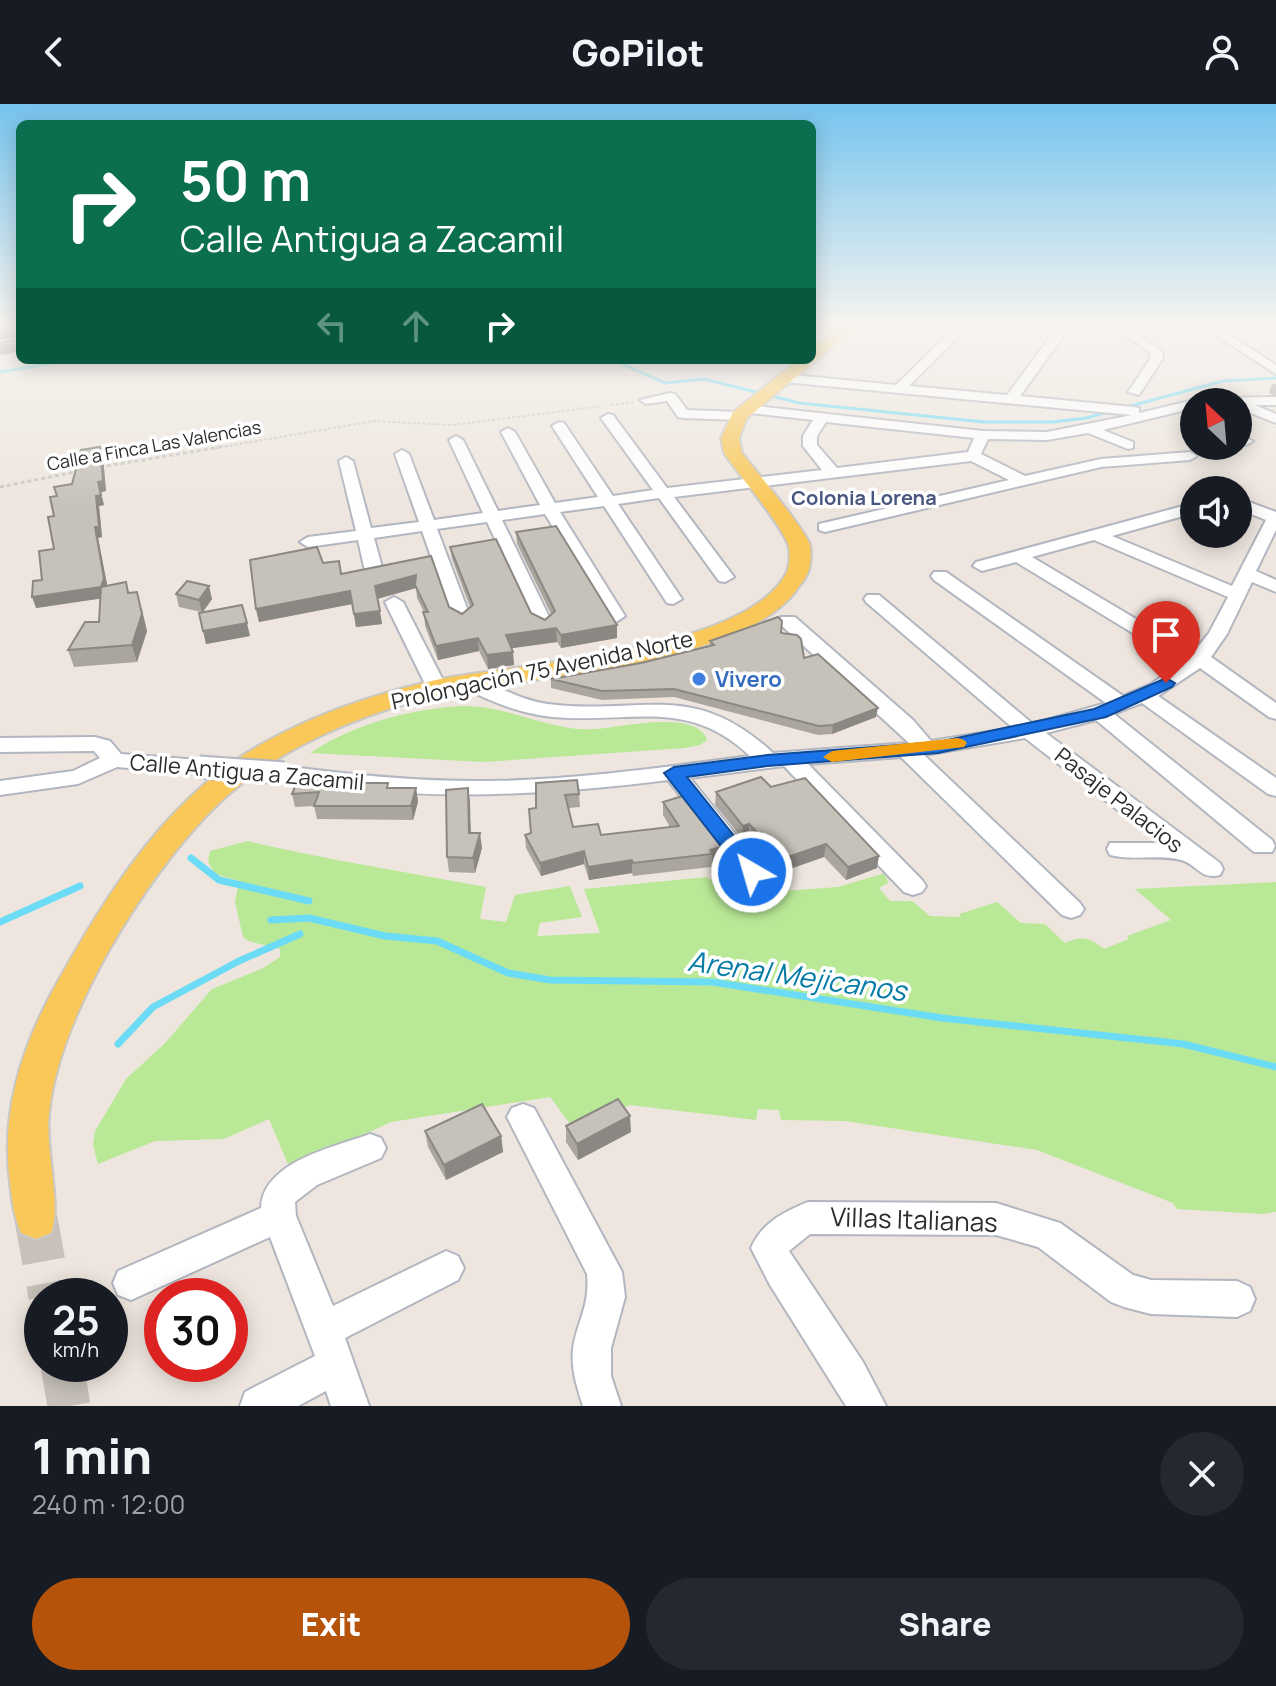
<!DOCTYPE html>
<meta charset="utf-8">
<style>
body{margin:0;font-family:Manrope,sans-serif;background:#242831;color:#f1f3f6;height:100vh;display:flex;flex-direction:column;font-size:30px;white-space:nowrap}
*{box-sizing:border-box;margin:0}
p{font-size:26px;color:#9ea1a6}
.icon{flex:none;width:44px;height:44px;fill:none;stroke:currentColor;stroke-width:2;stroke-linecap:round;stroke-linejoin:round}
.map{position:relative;height:1302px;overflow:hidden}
.panel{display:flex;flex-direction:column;background:#171b24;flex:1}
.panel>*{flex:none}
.top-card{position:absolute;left:16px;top:16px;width:800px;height:244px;border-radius:12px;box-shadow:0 4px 20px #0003;background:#0b6e4f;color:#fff;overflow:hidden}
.needle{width:52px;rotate:334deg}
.tools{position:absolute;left:1180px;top:284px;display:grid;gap:16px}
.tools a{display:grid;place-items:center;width:72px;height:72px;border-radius:50%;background:#171b24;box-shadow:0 4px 20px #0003;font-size:40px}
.speed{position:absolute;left:24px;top:1174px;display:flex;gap:16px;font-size:40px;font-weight:700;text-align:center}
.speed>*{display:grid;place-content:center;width:104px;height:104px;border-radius:50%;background:#171b24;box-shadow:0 4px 20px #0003;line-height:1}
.speed small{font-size:20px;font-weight:400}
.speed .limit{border:12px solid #d22;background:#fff;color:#111}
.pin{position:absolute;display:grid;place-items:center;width:68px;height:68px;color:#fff;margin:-82px -34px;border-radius:50% 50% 50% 0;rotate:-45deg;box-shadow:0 0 8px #0007}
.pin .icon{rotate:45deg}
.me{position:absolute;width:88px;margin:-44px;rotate:322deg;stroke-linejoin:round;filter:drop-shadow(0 0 6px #0008)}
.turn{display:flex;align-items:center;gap:28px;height:168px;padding:0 32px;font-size:36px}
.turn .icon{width:104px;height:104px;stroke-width:2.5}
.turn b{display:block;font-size:56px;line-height:68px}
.lanes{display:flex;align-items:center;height:76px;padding:0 32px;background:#0003;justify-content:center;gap:40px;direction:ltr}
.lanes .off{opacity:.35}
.round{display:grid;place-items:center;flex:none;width:84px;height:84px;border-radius:42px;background:#242831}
.headline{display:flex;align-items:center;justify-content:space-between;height:136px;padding:0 32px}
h1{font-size:48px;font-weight:800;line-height:60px}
.cta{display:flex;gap:16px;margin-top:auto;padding:16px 32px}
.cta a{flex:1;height:92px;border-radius:48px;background:#b45309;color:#fff;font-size:32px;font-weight:800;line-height:92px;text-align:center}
.cta a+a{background:#242831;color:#f1f3f6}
header{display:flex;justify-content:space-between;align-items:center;height:104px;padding:0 32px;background:#171b24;font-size:36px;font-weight:800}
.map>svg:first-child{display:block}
</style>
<header><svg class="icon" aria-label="back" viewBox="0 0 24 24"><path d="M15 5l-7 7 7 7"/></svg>GoPilot<svg class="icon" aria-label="person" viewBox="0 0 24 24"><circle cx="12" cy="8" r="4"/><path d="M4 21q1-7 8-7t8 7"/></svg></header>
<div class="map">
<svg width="1276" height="1302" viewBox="0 0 1276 1302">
<rect width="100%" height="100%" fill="#eee6de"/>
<path fill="#b9e897" d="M462,602c47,-1 87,26 134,23 25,-2 102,-20 111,11l-7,5 -16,3 -200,14 -174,-9c44,-29 100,-44 152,-47z
M248,737c79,19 159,31 238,46l-6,32 26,3 9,-27 55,-9 12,31 -42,6 -3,13 63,-3 -16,-44 123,-12 21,17 59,2 -3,-5 54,-4 47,-14 3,10 -9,5 11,13h22l18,15 31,1 -2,-3 38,-12 24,21 24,1 20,19c17,-8 24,-6 39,6l25,-10 -2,-3 44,-16 -36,-31 141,-7v330l-14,2 -85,-5 -4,-6 -136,-53 -192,-29 -64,-1 -2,-10 -21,-1 -2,11 -126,-15 -56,24 -24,-32 -159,25 -101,47 -21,-50 -45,20 -69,2 -57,23 -5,-19 2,-14 31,-52 39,-36 47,-54 51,-21 17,-11v-8l-32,-8 -5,-4 -8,-35 4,-21 -24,-7 -7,-12 2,-11z"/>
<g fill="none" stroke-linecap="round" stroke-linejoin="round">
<path stroke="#6bdbf6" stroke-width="3" d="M613,256l52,23 39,-4 95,24 185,19h69l33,-4 137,-37 53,-3
M0,268l71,-12"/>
<path stroke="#6bdbf6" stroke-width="7" d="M191,754l28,22 90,21
M271,816l38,-2 76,18 52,5 71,32 42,7 162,2 230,36 241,26 93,23
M0,818l80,-36
M118,940l35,-37 86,-46 61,-27"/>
<path stroke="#c7c1ba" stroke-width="43" stroke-dasharray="43 22" stroke-linecap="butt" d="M36,1115l14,77
M62,1260l7,42"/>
<g stroke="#b2b6c0" stroke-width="4">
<path id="minor" d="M959,220h12l-62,62 98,9 53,-71h12l-52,72 114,11 5,1v5l55,-13 5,2h-5v6l-91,22 30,12v6l-5,1 -40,-16 -41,7 -59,-1 -7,15 44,22 76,-17 89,-7 7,4 -7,4 -89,7 -276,65 -6,-2v-6l190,-44 -38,-19 -297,36 60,80 -9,5 -6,-1 -60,-83 -41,6 64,95 -9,5 -6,-1 -63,-97 -44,6 65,104 -9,6 -9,-6 -62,-102 -43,6 51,105 -9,6 -9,-6 -48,-103 -50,7 34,90 -9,6 -9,-6 -31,-88 -48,7 9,33 -9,5 -9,-5 -7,-31 -50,7 -8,-5 8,-5 48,-6 -17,-70 7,-4 7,4 18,67 48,-6 -24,-68 7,-4 7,4 25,66 49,-7 -34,-73 7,-4 7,4 35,71 42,-6 -39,-73 7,-4 7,4 40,71 43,-6 -46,-71 7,-4 5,1 49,73 40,-6 -52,-72 7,-4 5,1 54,73 155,-18 -19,-24v-10l10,-16 -71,-8 -2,-3 7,-4 236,26 64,1 85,-17 -348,-33 -6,-4 6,-4 112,11zM826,318l148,16 -6,14 -131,16 -20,-23v-9z
M1110,220h13l39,27 1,7 -24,37 -11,-3 23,-34 -1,-6z
M1199,220h14l63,41v9z
M670,289l5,1 12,16 52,2 7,4 -7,4 -56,-2 -5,-1 -11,-16 -21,3 -6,-4z
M1276,293v8h-21l21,9v9l-38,-15v-6h-25l7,-4z
M1238,330l15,7 -7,4 -8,-2z
M1238,394l38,14v18l-20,41 20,9v12l-24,-10 -25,52 -16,23 65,46v16l-7,-2 -69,-49 -42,28 118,82v18l-8,-2 -126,-91 -28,11 158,126 3,6 -3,6h-18l-158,-132 -50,13 174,130 3,6 -3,6c-20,5 -23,-11 -39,-15 -23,-6 -48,1 -71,-5l-3,-6 3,-6h50l-135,-105 -101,17 156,148 4,6 -4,6 -9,3 -9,-3 -161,-158 -93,7 114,116 4,6 -4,6 -9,3 -9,-3 -120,-126 -94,12 71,88 3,6 -3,6 -9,3 -9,-3 -75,-98c-104,13 -208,20 -313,9 -26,-3 -53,-5 -79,-11l-3,-5 3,-5 8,-2c68,9 137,16 206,15 87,-1 174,-14 260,-25 -63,-60 -120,-32 -197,-39 -33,-3 -64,-16 -93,-31l-3,-4 3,-4 7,-2c28,7 51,24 81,28 94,12 144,-26 225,49l136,-10 -128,-118 -2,-4 2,-4h14l118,103 18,21 82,-13 -146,-125 -3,-4 3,-4h12l154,129 73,-21 -172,-123 -3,-4 3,-4h12l177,124 28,-12 31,-21 -166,-101 -34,9 -9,-5 3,-4 218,-59v10l-82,23 120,50 34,-66 -28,-11zM1094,436l134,57 -19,36 -16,20 -161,-96z
M394,493l9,5 44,86 -3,4 -7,2 -10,-6 -42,-86z
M95,633l15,4 11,13 78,6 8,2 3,5 -3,5 -8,2 -82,-7 -39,17 -78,11v-14l73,-10 27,-13 -6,-7 -94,1v-14z
M523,1000l11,4 88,164 3,25 -14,51v28l10,30h-38c-6,-19 -12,-36 -10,-57 4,-29 17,-41 14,-75l-80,-157 5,-9z
M370,1030l11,4 5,10 -5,10 -64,27 -22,17 1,14 37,90 113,-55 12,5 6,12 -6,12 -113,58 24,68h-38l-5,-15 -28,15h-58l5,-14 70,-36 -45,-119 -139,63 -13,-5 -5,-12 5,-12 143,-63c2,-47 74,-61 109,-74z
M808,1098l188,1 64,20 73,52 18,5 86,1 13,6 5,12 -5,12 -13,6 -86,-3 -27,-7 -13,-5 -73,-55 -42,-12 -186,-1 -21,17 74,111 23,44h-40l-76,-121 -19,-37c11,-25 32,-36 57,-46z"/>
</g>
<g stroke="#c8c8c8" stroke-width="4">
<path id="major" d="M843,220h16l-112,94 -8,20 3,15c13,17 63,76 68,92 1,6 1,14 0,19 -1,12 -9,19 -15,28 -63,80 -289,83 -387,111 -71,21 -142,53 -195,106 -68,68 -155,208 -164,305 -4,34 13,94 2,119l-15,6 -15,-6c-7,-16 -9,-32 -11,-50 -9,-68 10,-131 42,-191 48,-87 107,-184 193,-238 58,-36 125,-59 191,-74 83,-17 307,-28 350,-106 4,-8 5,-24 1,-32 -12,-26 -46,-64 -63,-89l-3,-15 12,-26 65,-52h14v-11z"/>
</g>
<path stroke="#c8c8c8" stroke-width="2" stroke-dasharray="3 2" stroke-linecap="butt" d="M611,301l23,-3
M210,345l164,-28 78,4 150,-19"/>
<path stroke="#c8c8c8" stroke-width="3" stroke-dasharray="4 3" stroke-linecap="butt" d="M100,363l121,-20
M0,383l80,-16"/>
<use href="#minor" fill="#fff" fill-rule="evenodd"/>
<use href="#major" fill="#f9c858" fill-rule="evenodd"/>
<g stroke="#b2b6c0" stroke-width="25" stroke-linecap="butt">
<path id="minor-bridge" d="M199,663l85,6"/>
</g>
<use href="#minor-bridge" stroke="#fff" stroke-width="21"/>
</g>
<path fill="#aaa69f" d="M1272,280h4v12l-7,-3z
M103,353l3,34 -5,1 3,13 -5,1 3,31 -4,1 9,48 19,-4 3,11 13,16 5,22 -10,31 -63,5 -6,-17 31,-28 1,-24 -64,10 6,-28 12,-31v-33l3,-20z
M516,428l101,106 -56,10 -4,-6 -45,6 2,17 -26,4 -9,-18 -41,9 -13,-34 -1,-14 -7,-14 -1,-10 -39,11 5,25 -26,3 -4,-23 -93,18 -3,-13 67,-46 19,11 89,-18 18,51 13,7 8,-7 -18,-48 -2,-12 81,66 14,7 6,-6 -34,-70z
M176,490l36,5 -9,13 47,24 -44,8 -5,-32 -22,-5z
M781,529l23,25 72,59 -44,17 -14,1 -144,-38 -72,3 -51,-12v-9l90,-16 69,-17v-5z
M350,679l39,5h27l2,14 -5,18 -96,-1 -3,-13 -19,1 -3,-13z
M536,679l43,11 1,13 -11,1 4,19 28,8 69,-8 -7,-12v-13l61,57 -12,3 -1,5 -78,9 -1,-3 -43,7 -5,-16 -43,12 -15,-28 -1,-13 6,-2 5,-25z
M771,683l106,81 -31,12 -22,-23 -43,15 -32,-36 -7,2 -27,-33 1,-13z
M468,684l3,45 11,15 -7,25 -26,-1 -2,-15z
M566,1022l65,6 -53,28 -12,-18z
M425,1027l76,5 2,16 -57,28 -18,-33z"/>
<path fill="#8b8782" d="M18,226l2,7 -20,3v-8z
M20,239v8l-20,4v-8z
M100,343l3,10 3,34 -5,1 -3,-10z
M101,391l3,10 -5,1 3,31 -4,1 10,51 -3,9 -69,10 -4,-11 63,-70 1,-31z
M416,471v13l-39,11 -2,-13z
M209,482l3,13 -10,14 -3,-13z
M350,487l2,13 -93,18 -3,-13z
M137,488l10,39 -10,31 -5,-17z
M380,507l2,13 -26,3 -2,-13z
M247,519l3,13 -44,8 -3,-13z
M617,521v13l-56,10v-13z
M556,524l1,14 -50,7 -1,-14z
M478,534l1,13 -41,9 -2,-14z
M513,548l1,13 -26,4 -1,-14z
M878,604l-2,9 -44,17 1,-9z
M416,684l2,14 -5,18 -2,-14z
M468,684l2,14 1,46 -2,-15z
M749,720v12l-7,2 1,-12z
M480,729l2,15 -7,25 -2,-15z
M826,740l-2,13 -43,15 1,-13z
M725,742l-1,13 -12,3v-8l-2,-4z
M584,747v13l-43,12 -1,-13z
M879,752l-2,12 -31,12 2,-13z
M632,756v13l-43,7 -1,-13z
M630,1012l1,16 -53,28 -1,-16z
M501,1032l2,16 -57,28 -2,-15z"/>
<path fill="#c6c1b9" stroke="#8b8782" stroke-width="2" d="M0,220h20v13l-2,-7 -18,2z
M20,235v4l-20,4v-4z
M100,343l3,34 -5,1 3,13 -5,1 3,31h-4l9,51 -3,9 -69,10 1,-16 9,-1 -3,-29 15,-2 -6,-32 6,-1 -4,-19 7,-1 -3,-9 18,-3 9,-34z
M556,422l61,99 -56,10 -5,-7 -50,7 7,17 -26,3 -9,-17 -42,8 -13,-34h5l-13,-27 1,-10 -41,11 5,25 -26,3 -4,-23 -94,18 -6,-49 67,-13 6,16 16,-2 2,13 90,-18 18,51 13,7 11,-9 -23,-58 46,-8 35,74 14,7 10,-9 -39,-79z
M187,477l22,5 -10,14 -23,-6z
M126,478l2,11 9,-1 5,22 -10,31 -64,5 17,-28h14l2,-35z
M242,501l5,18 -44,8 -4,-18z
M778,513l4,4 -1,12 16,2 4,4 3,19 14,-4 60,54 -45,17 -14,1 -145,-37 -72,2 -51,-12 90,-16 73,-18 -4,-4z
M325,672l24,2 -2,5h41l-1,5h29l-5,18h-97l5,-14 -27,2 7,-17z
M761,673l10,10 34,-9 74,78 -31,11 -22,-23 -44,15 -33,-35 -6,2 -27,-34z
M577,676l2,14 -14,1 8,32 25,-3 3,11 78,-9 -16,-24 23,-7 39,51 -15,4 2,4 -79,9 -1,-3 -44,7 -4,-16 -44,12 -15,-28 6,-2 -2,-24 7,-1v-25z
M468,684l1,45h11l-7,25 -26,-1 -1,-67z
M618,995l12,17 -53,28 -11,-18z
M482,1000l19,32 -57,29 -19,-34z"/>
<linearGradient id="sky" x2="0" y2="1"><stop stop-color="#76c4ee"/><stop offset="0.55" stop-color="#f7f4f0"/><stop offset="1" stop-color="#f7f4f0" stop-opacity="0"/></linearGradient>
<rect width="1276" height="402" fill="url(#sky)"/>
<path fill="#1a73e8" stroke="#114b97" stroke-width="2" d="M1166,574l9,5 -3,4 -66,30 -168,36 -171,13 -80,11 72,90 3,5 -3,5h-14l-81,-104 10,-6 93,-12 171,-13 156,-33z"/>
<path fill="#f59e0b" d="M958,634l6,2 3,3 -3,4 -132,15 -9,-5 9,-6z"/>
<circle fill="#3f7fe0" stroke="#fff" stroke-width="3" cx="699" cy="575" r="8"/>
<g text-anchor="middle" stroke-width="7" stroke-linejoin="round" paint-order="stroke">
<g font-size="18" fill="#2c2c2c" stroke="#fff">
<text transform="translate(154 342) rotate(-10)" y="6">Calle a Finca Las Valencias</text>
</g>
<g font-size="20" font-weight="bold" fill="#495780" stroke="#fff">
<text x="864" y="401">Colonia Lorena</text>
</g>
<g font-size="22" fill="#2c2c2c" stroke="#fff">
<text transform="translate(542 566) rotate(-12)" y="8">Prolongación 75 Avenida Norte</text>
<text transform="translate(247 668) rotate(5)" y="8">Calle Antigua a Zacamil</text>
<text transform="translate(1119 696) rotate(38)" y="8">Pasaje Palacios</text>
</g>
<g font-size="22" font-weight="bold" fill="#366cbe" stroke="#fff" text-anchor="start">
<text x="715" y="583">Vivero</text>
</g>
<g font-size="26" fill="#2c2c2c" stroke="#fff">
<text transform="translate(914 1116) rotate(2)" y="9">Villas Italianas</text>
</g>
<g font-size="28" font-style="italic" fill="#057ba7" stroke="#fff">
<text transform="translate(797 872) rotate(8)" y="10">Arenal Mejicanos</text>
</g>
</g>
</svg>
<div class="tools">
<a><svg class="needle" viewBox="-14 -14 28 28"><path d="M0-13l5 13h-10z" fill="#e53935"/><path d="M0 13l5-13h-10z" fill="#9ea1a6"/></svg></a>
<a><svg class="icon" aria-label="sound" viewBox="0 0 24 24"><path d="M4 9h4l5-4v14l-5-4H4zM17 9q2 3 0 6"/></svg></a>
</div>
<div class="speed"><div>25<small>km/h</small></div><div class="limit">30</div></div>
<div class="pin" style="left:1166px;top:579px;background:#d93025"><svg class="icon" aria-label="arrive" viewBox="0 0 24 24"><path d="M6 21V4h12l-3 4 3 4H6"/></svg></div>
<svg class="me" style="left:752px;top:768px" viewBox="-20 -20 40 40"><circle r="17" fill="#1a73e8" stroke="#fff" stroke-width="3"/><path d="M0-11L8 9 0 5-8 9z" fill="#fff"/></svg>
<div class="top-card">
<div class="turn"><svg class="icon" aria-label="right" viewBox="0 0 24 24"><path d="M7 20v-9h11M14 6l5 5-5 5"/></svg><div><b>50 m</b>Calle Antigua a Zacamil</div></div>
<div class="lanes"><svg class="icon off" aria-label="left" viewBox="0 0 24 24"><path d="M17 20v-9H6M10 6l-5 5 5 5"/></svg><svg class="icon off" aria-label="ahead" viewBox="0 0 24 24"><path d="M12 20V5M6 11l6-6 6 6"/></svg><svg class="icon" aria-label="right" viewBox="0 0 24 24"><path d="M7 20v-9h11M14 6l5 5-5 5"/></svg></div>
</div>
</div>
<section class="panel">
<div class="headline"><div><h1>1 min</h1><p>240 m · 12:00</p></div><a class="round"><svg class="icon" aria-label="close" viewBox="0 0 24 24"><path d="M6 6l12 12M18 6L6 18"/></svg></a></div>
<div class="cta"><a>Exit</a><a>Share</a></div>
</section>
